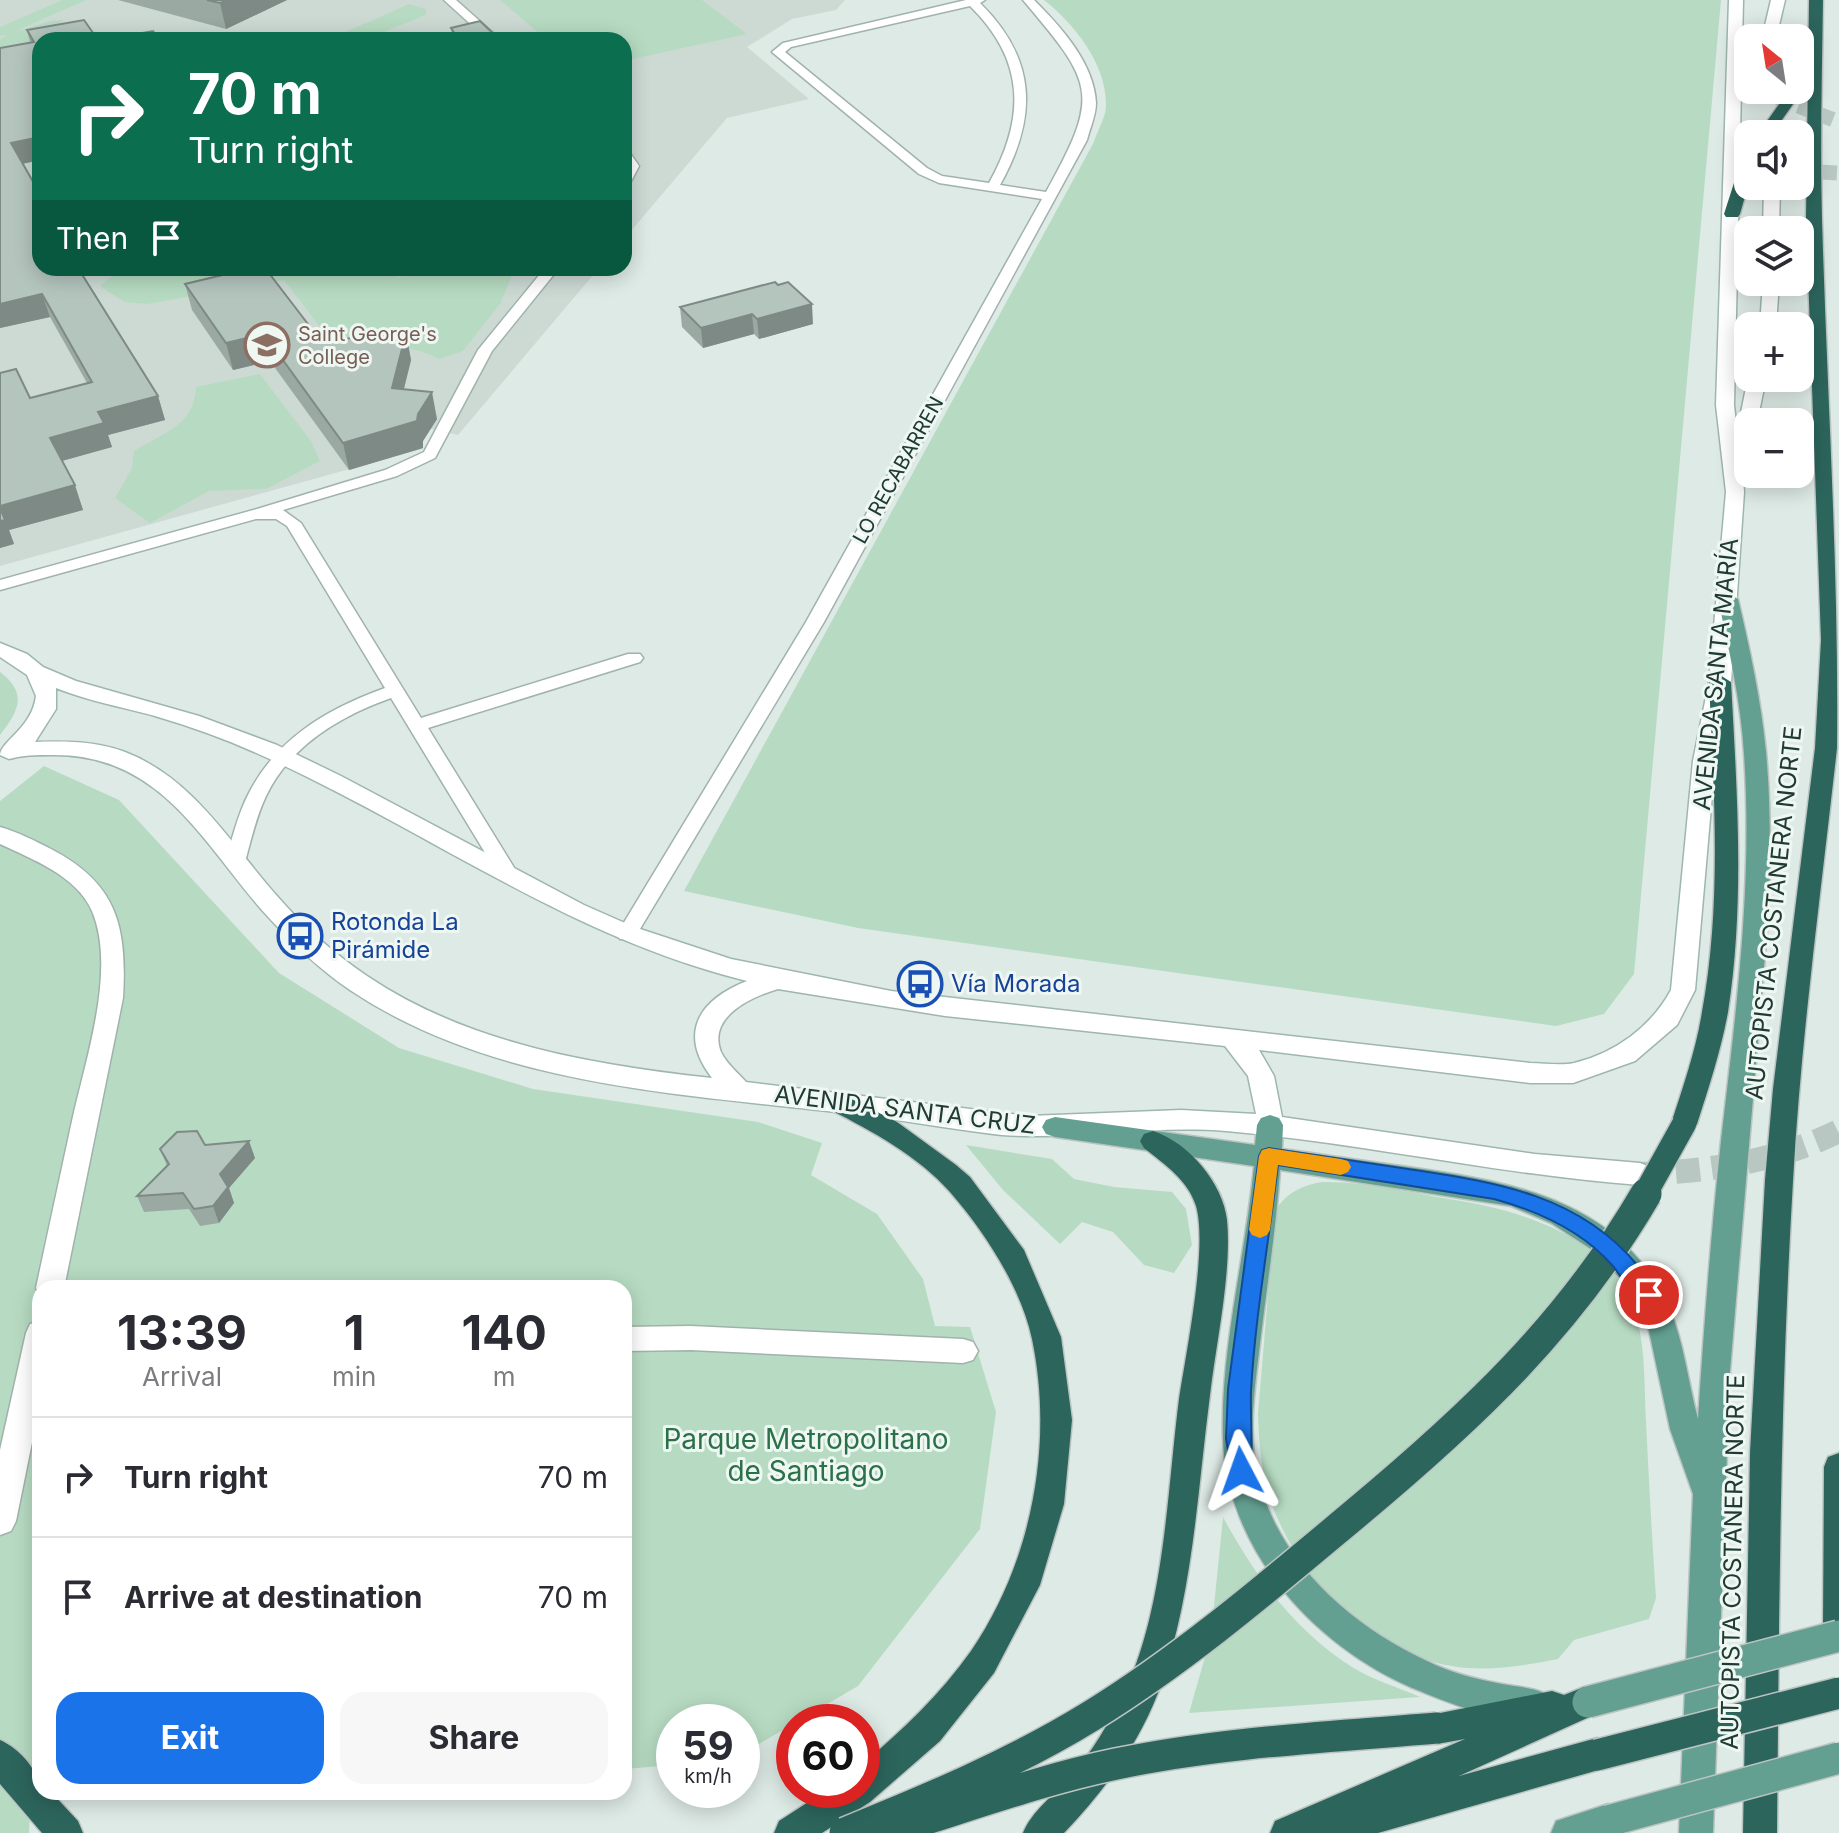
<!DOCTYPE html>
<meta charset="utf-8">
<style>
body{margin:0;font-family:Inter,sans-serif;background:#f7f7f7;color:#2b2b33;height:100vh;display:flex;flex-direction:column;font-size:30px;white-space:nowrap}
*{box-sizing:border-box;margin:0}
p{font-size:26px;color:#7c7c81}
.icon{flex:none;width:44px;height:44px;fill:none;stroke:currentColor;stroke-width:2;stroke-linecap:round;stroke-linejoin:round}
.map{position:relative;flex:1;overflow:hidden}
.sheet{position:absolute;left:32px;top:1280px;width:600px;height:520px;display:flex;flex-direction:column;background:#fff;border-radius:24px;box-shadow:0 4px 20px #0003}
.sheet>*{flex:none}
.guide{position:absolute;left:32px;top:32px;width:600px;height:244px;border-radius:24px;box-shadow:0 4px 20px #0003;background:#0b6e4f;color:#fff;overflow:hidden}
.needle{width:52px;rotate:330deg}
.fabs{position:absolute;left:1734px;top:24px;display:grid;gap:16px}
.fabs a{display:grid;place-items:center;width:80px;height:80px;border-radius:16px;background:#fff;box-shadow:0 4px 20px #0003;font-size:40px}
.speed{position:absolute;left:656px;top:1704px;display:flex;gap:16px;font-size:40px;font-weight:700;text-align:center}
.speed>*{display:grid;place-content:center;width:104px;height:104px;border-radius:50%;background:#fff;box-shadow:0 4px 20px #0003;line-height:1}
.speed small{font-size:20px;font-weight:400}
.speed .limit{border:12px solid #d22;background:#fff;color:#111}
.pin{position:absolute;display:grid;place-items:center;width:68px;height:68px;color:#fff;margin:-34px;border:4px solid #fff;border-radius:50%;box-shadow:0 2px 8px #0007}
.me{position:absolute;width:88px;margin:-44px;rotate:356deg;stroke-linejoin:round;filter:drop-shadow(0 0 6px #0008)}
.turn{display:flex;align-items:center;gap:28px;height:168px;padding:0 24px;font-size:36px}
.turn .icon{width:104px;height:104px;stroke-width:2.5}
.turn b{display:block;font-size:56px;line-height:68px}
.then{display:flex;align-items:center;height:76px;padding:0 24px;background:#0003;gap:16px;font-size:30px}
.eta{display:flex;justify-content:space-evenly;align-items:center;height:136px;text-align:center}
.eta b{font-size:48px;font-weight:700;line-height:56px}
.action{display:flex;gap:16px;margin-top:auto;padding:16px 24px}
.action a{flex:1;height:92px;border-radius:24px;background:#1a73e8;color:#fff;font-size:32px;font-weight:700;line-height:92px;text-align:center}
.action a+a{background:#f7f7f7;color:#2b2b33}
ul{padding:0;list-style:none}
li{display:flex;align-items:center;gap:24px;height:120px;padding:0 24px;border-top:2px solid #e1e1e2}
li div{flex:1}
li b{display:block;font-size:30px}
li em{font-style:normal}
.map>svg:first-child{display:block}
</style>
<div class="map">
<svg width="1839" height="1833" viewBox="0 0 1839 1833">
<rect width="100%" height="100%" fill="#deeae5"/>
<path fill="#cddad4" d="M0,0h845l-9,10 -44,9 -45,28 62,52 -82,19 -103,121v-199h-584v228h559l-141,167 -58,-13 22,27 -422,117z"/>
<path fill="#b7dbc2" d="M62,0h24l-72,32 37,-11 13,-1 -64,46v-27l7,-4 -7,1v-9z
M500,0h202l45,34 -123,27v-21h-77z
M1044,0h677l-87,974 -30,40 -48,12 -698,-98 -174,-37 410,-749c3,-11 12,-25 12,-36 1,-42 -32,-82 -62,-106z
M409,4l17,5v6l-40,16 -12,9h-58l23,-5z
M121,268h272l4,10 23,-10h99l-6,5 -13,31 -37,47 -24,8c-28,-17 -71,-11 -103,-11l-52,-68 -137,24 -23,-2 -24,-16z
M260,374l51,67 9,20 -54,28 -57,2 -59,32 -35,-25 17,-30 2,-17c30,-19 60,-25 62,-64z
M0,672c28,21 19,39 0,63z
M44,766l75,34 160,173 120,75 134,41 225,33 64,21 -11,32 66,39 46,65 12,47 35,1 26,85 -16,117 -122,157 -116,68v-32h-68v43l-50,4v-481h-584v329l-11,216h-29v-1032z
M966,1145l86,14 22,20 40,8 58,5 14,17 6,36 -18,28 -30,-8 -31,-33 -31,-10 -22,22 -57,-54z
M1323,1182c42,-1 85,10 126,17 73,11 167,39 188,120 9,33 7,70 9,103 3,59 6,117 10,176l-7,21 -75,21 -16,19c-30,6 -60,11 -91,9 -87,-7 -162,-80 -193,-158 -12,-31 -15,-63 -16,-96l17,-203c11,-18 27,-26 48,-29z
M1223,1517c32,59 71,113 129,150 20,13 46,20 68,30l-231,16 22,-77z"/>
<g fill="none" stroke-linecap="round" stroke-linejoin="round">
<path stroke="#b8c7c2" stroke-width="15" stroke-dasharray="15 7" stroke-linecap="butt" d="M1778,98l61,24
M1800,171l39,2"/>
<path stroke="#b8c7c2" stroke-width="24" stroke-dasharray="24 12" stroke-linecap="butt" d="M1640,1174c70,-3 136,-12 199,-43"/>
<g stroke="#a1b2ac" stroke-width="3">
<path id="lane" d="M444,0h12l45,40h-13z
M966,0h19l-5,3c57,56 58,114 20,182l46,7c55,-99 48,-108 -23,-192h11c27,27 60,63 62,103 0,12 -6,25 -9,37l-263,482 -190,317h-14l-3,-5 189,-312 236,-423 -103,-16 -20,-9 -147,-122 11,-9zM970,6c55,54 56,111 19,177l-47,-7 -15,-8 -142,-116 6,-5z
M624,149l4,1 11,16 -11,21 -4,1 3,-22z
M545,268h14l-67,83 -57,107 -38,18 -114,34 18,13 120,195 207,-64h12l3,4 -3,4 -212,66 90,146 -3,5h-14l-110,-181c-51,18 -101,48 -125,98 -10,21 -15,44 -21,66l-3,5h-14l-3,-5c7,-22 12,-45 22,-65 28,-58 80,-88 138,-109l-98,-162 -11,-7h-20l-256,71v-10l257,-71 128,-39 39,-18 54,-102z"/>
</g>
<g stroke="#a1b2ac" stroke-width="3">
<path id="street" d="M0,827c18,5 35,14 51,22 67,35 76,78 72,149l-59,290h-24v8l-4,-8c12,-56 24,-111 36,-167 13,-60 45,-151 20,-210 -15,-35 -60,-52 -92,-67z
M40,1321v82l-24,118 -5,10 -11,4v-85l26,-117 4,-9z
M691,1326l272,13 10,3 5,9 -5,9 -10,3 -272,-13 -67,1v-24z"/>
</g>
<g stroke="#9eb6ae" stroke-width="3">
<path id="secondary" d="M1729,0h14l-9,405 3,27 11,-54h18l-9,44h-9v49l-5,7 1,14 -13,190 -16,79 -20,229 -18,35 -42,36 -62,22h-43l-271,-33 15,26 8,41 253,37 105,9 10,4 4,7 -4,7 -10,4c-139,-10 -275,-42 -414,-54 -75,-6 -149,9 -224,4 -59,-7 -116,-18 -175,-24 -161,-18 -338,-28 -477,-121 -34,-23 -62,-51 -89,-81 -61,-71 -103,-156 -210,-154 -15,0 -28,0 -42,4l-9,-4c1,-14 32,-27 36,-59l-9,-21 -27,-18v-14l27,11 16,13 33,14 123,35 78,29 64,31 243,129 50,22 97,32 160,32 639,72c14,0 30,3 44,0 41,-10 77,-36 97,-73l22,-229 16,-79 17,-190 -10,-87zM56,688c32,13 66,19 99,28 41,12 81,27 119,45 160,74 298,177 473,220 -49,19 -69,53 -35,97 -119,-13 -244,-34 -345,-102 -34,-23 -64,-50 -90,-80 -47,-53 -84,-118 -152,-144 -29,-11 -60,-11 -90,-10l21,-33zM778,989l167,27 280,30 23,30 8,38 -75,-4 -152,6 -283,-34c-8,-9 -20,-19 -25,-30 -14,-35 30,-55 57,-63z
M1771,0h14l-9,38h-14z
M1759,90h17l9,8 -7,4z
M1764,186h16l-1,44h-16z
M1763,282h16l-3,44h-16z"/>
</g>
<g stroke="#bcc4c2" stroke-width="3">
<path id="primary" d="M1728,593l10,6c12,51 23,101 28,153 5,52 4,104 3,156l-39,463 -17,462h-34l14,-339 -23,-65 -21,-98 -11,-28 -13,-20 -34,-34 -40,-26 -40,-17 -231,-36c-4,61 -14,121 -21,182 -4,34 -9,69 -5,103 12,95 89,167 173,206 24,12 49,18 75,23 15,3 28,3 42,9l5,11 -5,11c-35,14 -100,-14 -134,-28 -98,-43 -184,-139 -187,-249 -3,-89 23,-183 31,-272l-199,-29 -9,-3 -4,-7 4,-7 9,-3 200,28 2,-20 4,-7 9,-3 9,3 4,7 -1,24c44,6 88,13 133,19 102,15 206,34 254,139 15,35 19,75 29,112 6,-93 13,-185 23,-278 15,-128 32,-257 23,-387 -3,-52 -15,-104 -26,-155z
M1608,1804l12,5 5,12 -5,12h-69l5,-12z"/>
</g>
<g stroke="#bcc4c2" stroke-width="3">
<path id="highway" d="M1809,0h14c-1,73 -3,146 -1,219 5,176 17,352 15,529 -16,144 -36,288 -44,433 -13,217 -14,434 -16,652h-34l7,-380 15,-273 8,-91 42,-341 6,-108 -15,-423z
M1800,87l3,3 -31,44h-14l31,-44h11z
M1748,157v29l-8,28 -2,3h-12l-2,-3 17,-53z
M1720,675l11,7c6,110 14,221 -3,330 -7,38 -19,75 -31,112l-4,7 -9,3 -9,-3 -4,-7c12,-37 25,-74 31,-112 20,-109 12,-220 7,-330z
M840,1093l57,29 59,43 14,12 54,73 37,87 11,83 -8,84 -24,81 -46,88 -54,68 -70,61 -48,31h-48l5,-12 48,-31h35v-25c40,-35 78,-70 109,-114 61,-89 83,-207 61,-312 -11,-52 -48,-108 -82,-147 -32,-36 -77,-60 -119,-82l-4,-7 4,-7z
M1153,1131c35,11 70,52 74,89 5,52 -11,123 -17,175 -13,100 -17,202 -52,298 -21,54 -55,99 -94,140h-41c9,-22 30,-37 46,-55 23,-25 41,-57 56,-87 40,-86 42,-199 54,-292 7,-46 29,-152 17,-193 -8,-26 -32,-42 -52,-58l-4,-7 4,-7z
M1839,1453v188l-11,-4 -5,-11 1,-159 4,-10z
M1584,1687l12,5 5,11 -5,11 -137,62 138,-38 12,5 5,12 -5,12 -231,66h-108l5,-12 190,-82 -28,5 -12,-4 -5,-12 5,-12 127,-25 12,4z
M0,1740c19,8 40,31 40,52h11l27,29 5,12h-41l-42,-49z"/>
</g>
<use href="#lane" fill="#fff" fill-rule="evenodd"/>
<use href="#street" fill="#fff" fill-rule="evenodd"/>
<use href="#secondary" fill="#fff" fill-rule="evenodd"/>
<use href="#primary" fill="#63a092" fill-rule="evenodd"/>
<use href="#highway" fill="#2c655c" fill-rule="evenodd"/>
<g stroke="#bcc4c2" stroke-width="34" stroke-linecap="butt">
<path id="primary-bridge" d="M1588,1702l251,-66
M1608,1821l231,-63"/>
</g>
<g stroke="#bcc4c2" stroke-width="27" stroke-linecap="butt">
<path id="highway-bridge-far1" d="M1644,1196l40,-72"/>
</g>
<g stroke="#bcc4c2" stroke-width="34" stroke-linecap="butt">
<path id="highway-bridge" d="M1597,1755l242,-62
M888,1831c76,-23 151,-51 228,-67 105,-22 214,-27 321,-36
M845,1833c84,-34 168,-69 246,-117 94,-58 179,-131 264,-202 115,-96 214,-188 291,-320"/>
</g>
<use href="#primary-bridge" stroke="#63a092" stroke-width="31"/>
<use href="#highway-bridge-far1" stroke="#2c655c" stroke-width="24"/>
<use href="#highway-bridge" stroke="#2c655c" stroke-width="31"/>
</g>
<path fill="#9ba9a3" d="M118,0h169l-61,29z
M84,20l-61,144 17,104h39l79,128 7,24 -57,15 4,12 -50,14 21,49 -74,20 5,14 -14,4v-175l30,25 57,-15 -37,-66 -50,11 30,-286 -3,-12z
M451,28l49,12h-47z
M775,282l38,42 -54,15 -5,-5 -51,14 -21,-21 -2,-20z
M185,284l136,57 85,-8 5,27 -7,29 33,30 -14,22v7l-74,22 -79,-109 -37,9 -41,-60z
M205,1145l50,13 -26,30 5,15 -15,20 -19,3 -11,-17 -45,3 -7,-16 30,-30 -7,-17z"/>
<path fill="#7e8a85" d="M228,0h59l-61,29 -6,-26z
M40,137v23l-22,5 -7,-22z
M42,294l8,23 -50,11v-24z
M812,304l1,20 -54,15 -2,-20z
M752,314l2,20 -51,14 -2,-20z
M406,333l5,27 -14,56 -5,-28z
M264,334l6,27 -37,9 -7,-27z
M432,392l5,27 -14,22v7l-74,22 -6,-27 75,-29z
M158,396l7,24 -57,15 4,12 -54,15 -8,-24 48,-26z
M75,485l8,25 -74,20 5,14 -14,4v-42z
M249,1141l6,17 -26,30 5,15 -15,20 -6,-17 7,-32z"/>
<path fill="#b4c5be" stroke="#7e8a85" stroke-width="2" d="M207,0h21l-8,3z
M84,20l14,20h-58v97l-29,6 29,51v74h38l80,128 -60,16 6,11 -54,15 25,47 -75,21v-133l16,-4 14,29 62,-16 -50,-88 -42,10v-256l34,-6 -7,-12z
M480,21l20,19h-41l-8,-12z
M153,31l7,9h-56z
M252,268h13l56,73 85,-8 -14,55 40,4 -14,22 -1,7 -74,22 -79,-109 -38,9 -41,-59z
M775,282l3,3 10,-3 24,22 -55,15 -5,-5 -51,14 -21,-21z
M0,508l5,12 -5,1z
M197,1131l8,14 44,-4 -29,33 8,13 -15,19 -19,3 -11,-16 -46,3 32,-32 -9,-15 17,-17z"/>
<path fill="#1a73e8" stroke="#114b97" stroke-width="2" d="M1269,1148c46,7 92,14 139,21 86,13 171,25 230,97 7,9 16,18 21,29l-3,7c-20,6 -32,-24 -44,-37 -31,-35 -74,-54 -118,-66l-216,-34c-9,75 -23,152 -27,227 -1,17 3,76 -2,86l-8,3 -8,-3 -7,-39 2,-50 31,-233 3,-6z"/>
<path fill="#f59e0b" d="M1269,1148l72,11 7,2 3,6 -3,5 -7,3 -63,-10 -8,65 -3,5 -7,3 -8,-3 -3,-5 10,-74 3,-6z"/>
<defs>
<g id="school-ring" transform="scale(2.3)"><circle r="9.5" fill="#eff7f3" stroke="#8d6e63" stroke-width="1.5"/><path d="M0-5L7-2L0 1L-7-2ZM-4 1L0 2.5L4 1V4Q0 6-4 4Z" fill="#8d6e63"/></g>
<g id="bus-ring" transform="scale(2.3)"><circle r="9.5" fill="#eff7f3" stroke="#1a4fb4" stroke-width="1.5"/><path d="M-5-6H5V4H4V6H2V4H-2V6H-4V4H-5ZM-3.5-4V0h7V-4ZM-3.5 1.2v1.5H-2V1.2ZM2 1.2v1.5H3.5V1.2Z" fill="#1a4fb4"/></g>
</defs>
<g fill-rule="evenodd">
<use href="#school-ring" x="267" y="345"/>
<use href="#bus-ring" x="300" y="936"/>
<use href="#bus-ring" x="920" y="984"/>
</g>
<g text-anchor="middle" stroke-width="6" stroke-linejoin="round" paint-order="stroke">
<g font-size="20" fill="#785e54" stroke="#eff7f3" text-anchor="start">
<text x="298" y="341">Saint George's<tspan x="298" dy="23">College</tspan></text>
</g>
<g font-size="20" fill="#203a34" stroke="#eff7f3">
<text transform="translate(898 470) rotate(-61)" y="7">LO RECABARREN</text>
</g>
<g font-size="24" fill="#203a34" stroke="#eff7f3">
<text transform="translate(1716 674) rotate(-84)" y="8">AVENIDA SANTA MARÍA</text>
<text transform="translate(1774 913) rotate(-84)" y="8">AUTOPISTA COSTANERA NORTE</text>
<text transform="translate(905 1110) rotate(7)" y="8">AVENIDA SANTA CRUZ</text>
<text transform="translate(1733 1562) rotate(-89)" y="8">AUTOPISTA COSTANERA NORTE</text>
</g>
<g font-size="24" fill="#164399" stroke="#eff7f3" text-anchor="start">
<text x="331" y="930">Rotonda La<tspan x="331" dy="28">Pirámide</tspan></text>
<text x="951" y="992">Vía Morada</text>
</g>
<g font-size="28" fill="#2a7048" stroke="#eff7f3">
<text x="806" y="1449">Parque Metropolitano<tspan x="806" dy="32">de Santiago</tspan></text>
</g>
</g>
</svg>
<div class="fabs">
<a><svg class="needle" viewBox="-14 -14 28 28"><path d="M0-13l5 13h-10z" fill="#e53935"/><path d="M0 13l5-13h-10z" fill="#7c7c81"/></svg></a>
<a><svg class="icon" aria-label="sound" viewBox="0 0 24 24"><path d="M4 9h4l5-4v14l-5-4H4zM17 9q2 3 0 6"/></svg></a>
<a><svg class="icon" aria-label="layers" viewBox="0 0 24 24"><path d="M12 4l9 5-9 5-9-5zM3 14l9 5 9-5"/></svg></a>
<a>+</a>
<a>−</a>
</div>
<div class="speed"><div>59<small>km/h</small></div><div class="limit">60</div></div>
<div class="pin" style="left:1649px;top:1295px;background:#d93025"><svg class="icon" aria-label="arrive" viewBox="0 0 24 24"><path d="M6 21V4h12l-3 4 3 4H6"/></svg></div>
<svg class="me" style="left:1241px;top:1471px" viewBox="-20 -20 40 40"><path d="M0-17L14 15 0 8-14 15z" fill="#1a73e8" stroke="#fff" stroke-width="4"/></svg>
<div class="guide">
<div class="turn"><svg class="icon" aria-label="right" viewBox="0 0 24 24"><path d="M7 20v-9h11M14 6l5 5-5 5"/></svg><div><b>70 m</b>Turn right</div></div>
<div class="then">Then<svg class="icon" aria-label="arrive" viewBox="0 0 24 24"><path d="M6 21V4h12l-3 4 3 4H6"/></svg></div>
</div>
<section class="sheet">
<div class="eta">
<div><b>13:39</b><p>Arrival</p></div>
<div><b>1</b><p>min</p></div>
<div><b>140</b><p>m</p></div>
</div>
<ul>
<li><svg class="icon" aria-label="right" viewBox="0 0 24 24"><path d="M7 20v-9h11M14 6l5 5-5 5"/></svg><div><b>Turn right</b></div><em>70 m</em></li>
<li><svg class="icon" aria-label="arrive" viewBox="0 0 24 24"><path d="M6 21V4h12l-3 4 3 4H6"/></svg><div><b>Arrive at destination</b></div><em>70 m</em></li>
</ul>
<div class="action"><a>Exit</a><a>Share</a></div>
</section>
</div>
